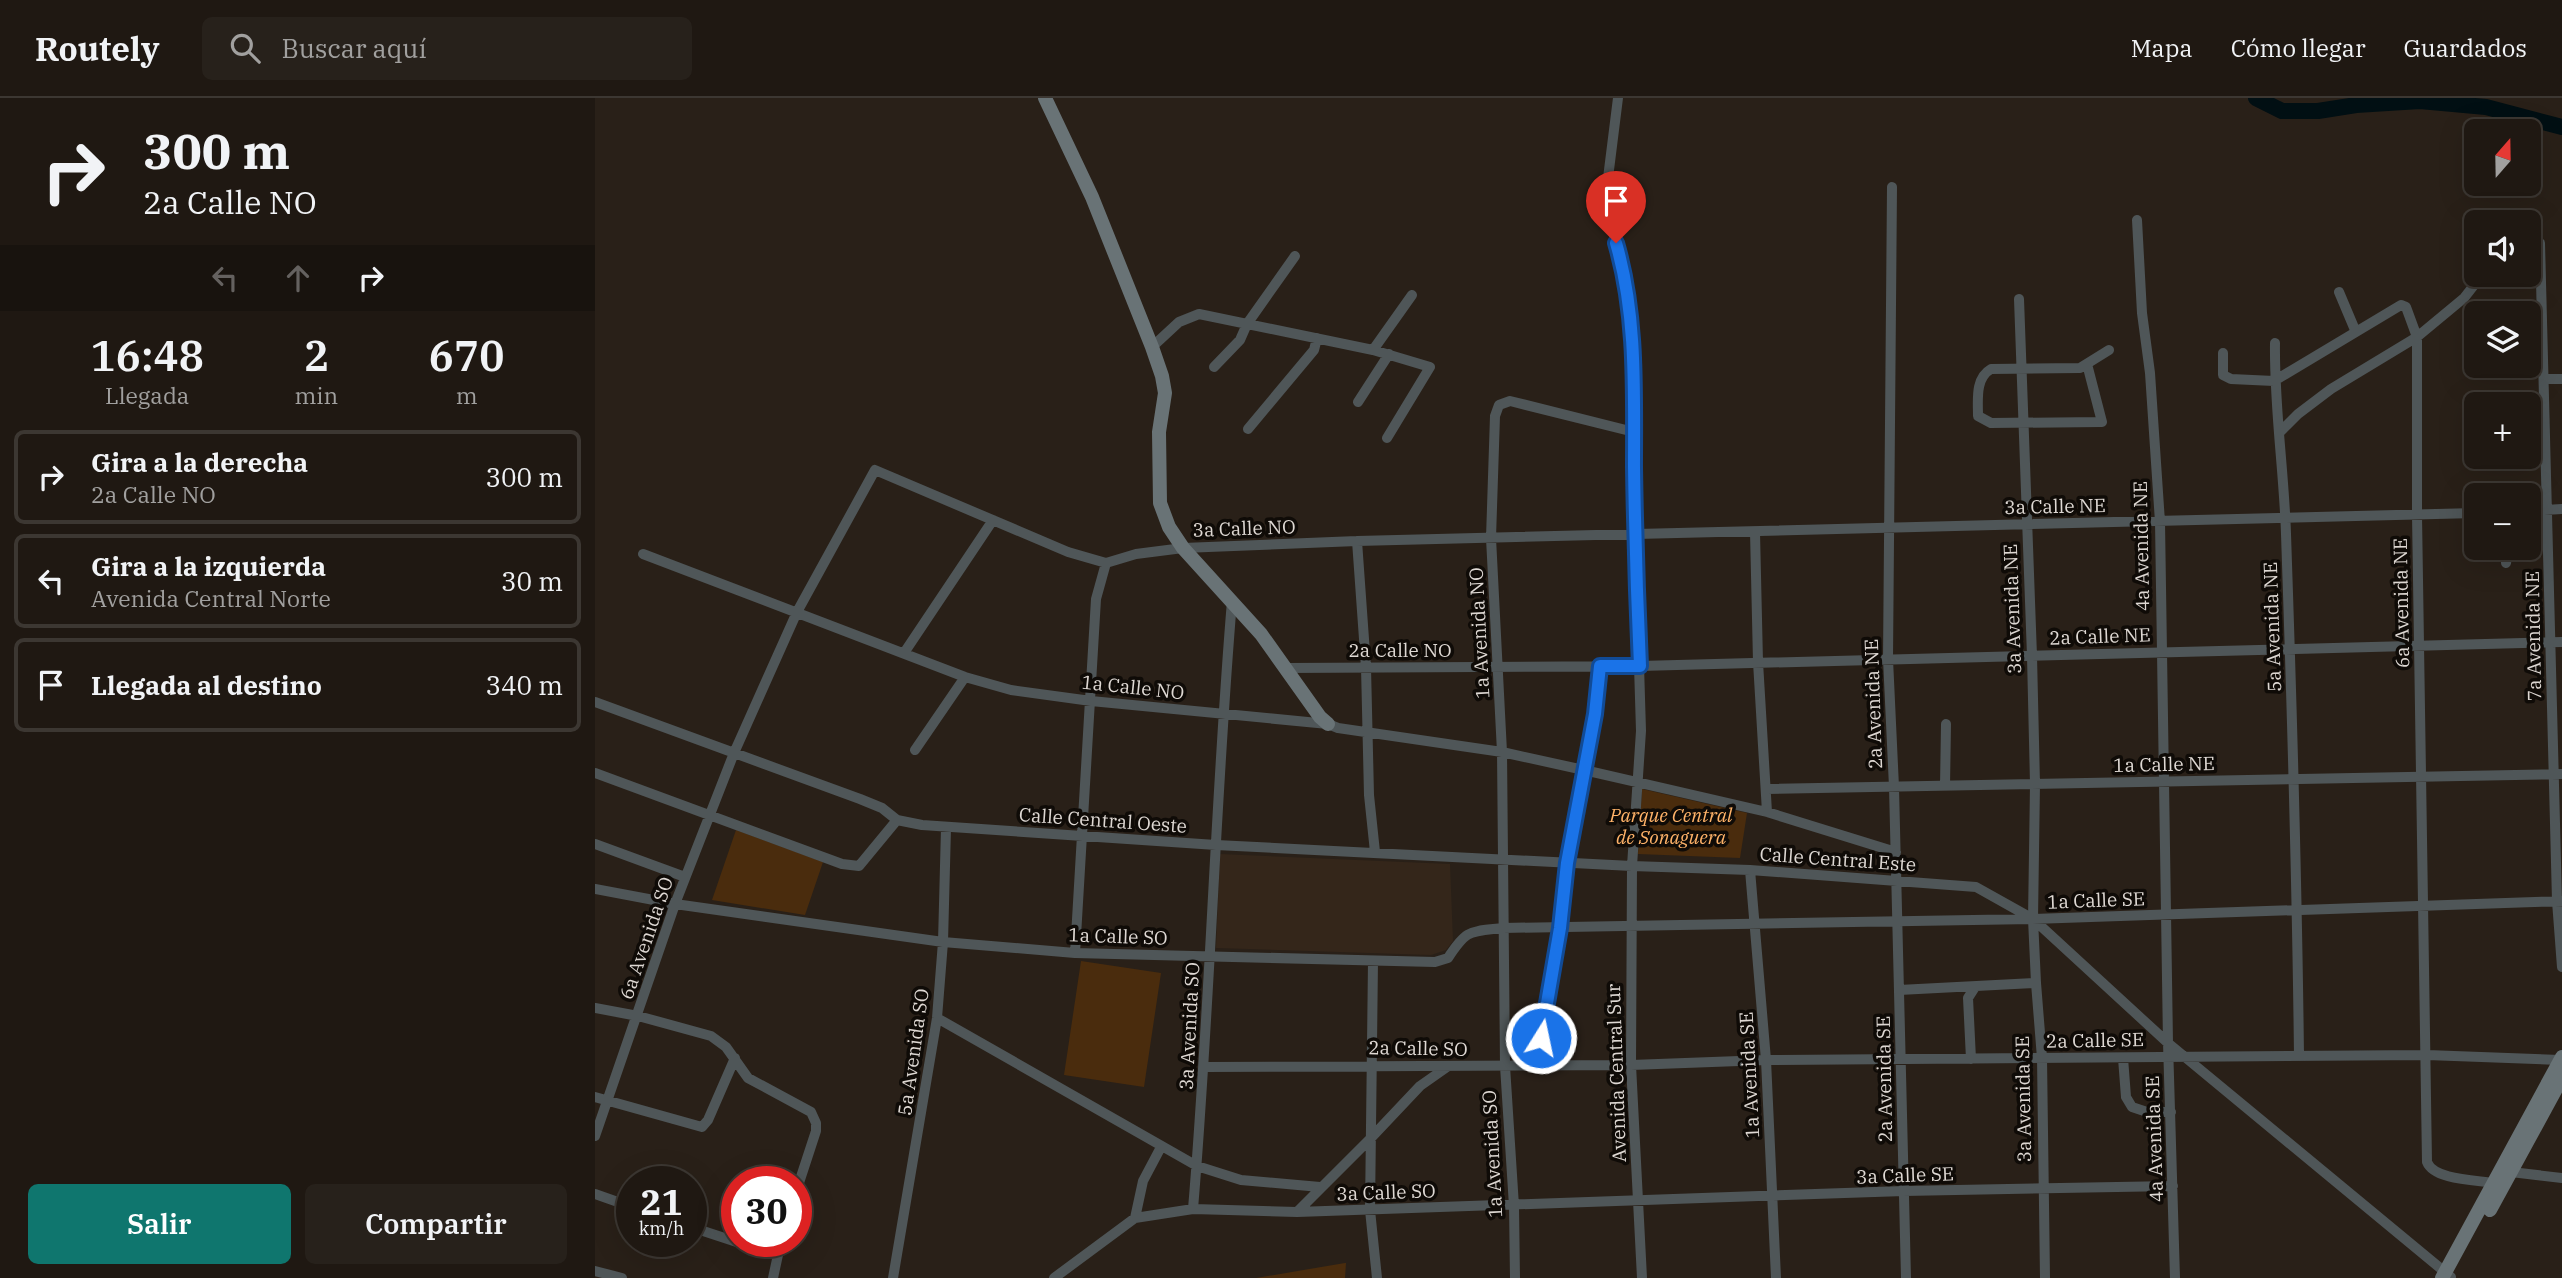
<!DOCTYPE html>
<html lang="es">
<meta charset="utf-8">
<style>
body{margin:0;font-family:"IBM Plex Serif",serif;background:#27211b;color:#f1f3f6;height:100vh;display:flex;flex-direction:column;font-size:26px;white-space:nowrap}
*{box-sizing:border-box;margin:0}
p{font-size:23px;color:#a1a09f}
.icon{flex:none;width:38px;height:38px;fill:none;stroke:currentColor;stroke-width:2;stroke-linecap:round;stroke-linejoin:round}
.map{position:relative;flex:1;overflow:hidden}
.sheet{display:flex;flex-direction:column;background:#1f1812;width:595px}
.sheet>*{flex:none}
.banner{background:#1f1812;color:#f1f3f6;overflow:hidden}
.needle{width:46px;rotate:20deg}
.fabs{position:absolute;left:1869px;top:21px;display:grid;gap:14px}
.fabs a{display:grid;place-items:center;width:77px;height:77px;border-radius:10px;background:#1f1812;box-shadow:0 7px 28px #0002,0 0 0 2px #3c3732;font-size:35px}
.speed{position:absolute;left:21px;top:1068px;display:flex;gap:14px;font-size:35px;font-weight:700;text-align:center}
.speed>*{display:grid;place-content:center;width:91px;height:91px;border-radius:50%;background:#1f1812;box-shadow:0 7px 28px #0002,0 0 0 2px #3c3732;line-height:1}
.speed small{font-size:18px;font-weight:400}
.speed .limit{border:10px solid #d22;background:#fff;color:#111}
.pin{position:absolute;display:grid;place-items:center;width:60px;height:60px;color:#fff;margin:-72px -30px;border-radius:50% 50% 50% 0;rotate:-45deg;box-shadow:0 0 7px #0007}
.pin .icon{rotate:45deg}
.me{position:absolute;width:77px;margin:-38px;rotate:10deg;stroke-linejoin:round;filter:drop-shadow(0 0 5px #0008)}
.turn{display:flex;align-items:center;gap:24px;height:147px;padding:0 28px;font-size:32px}
.turn .icon{width:91px;height:91px;stroke-width:2.5}
.turn b{display:block;font-size:49px;line-height:60px}
.lanes{display:flex;align-items:center;height:66px;padding:0 28px;background:#0003;justify-content:center;gap:35px;direction:ltr}
.lanes .off{opacity:.35}
.eta{display:flex;justify-content:space-evenly;align-items:center;height:119px;text-align:center}
.eta b{font-size:42px;font-weight:600;line-height:49px}
.primary-button{display:flex;gap:14px;margin-top:auto;padding:14px 28px}
.primary-button a{flex:1;height:80px;border-radius:10px;background:#0f766e;color:#fff;font-size:28px;font-weight:600;line-height:80px;text-align:center}
.primary-button a+a{background:#27211b;color:#f1f3f6}
ul{padding:0;list-style:none}
li{display:flex;align-items:center;gap:21px;height:94px;margin:0 14px 10px;padding:0 14px;border:4px solid #3c3732;border-radius:10px}
li div{flex:1}
li b{display:block;font-size:26px}
li em{font-style:normal}
header{display:flex;align-items:center;gap:42px;box-sizing:border-box;height:98px;padding:0 35px;background:#1f1812;border-bottom:2px solid #3c3732}
header strong{font-size:33px}
nav{display:flex;gap:38px;margin-inline-start:auto;font-size:24px}
.search{width:490px;height:63px;background:#27211b;display:flex;align-items:center;gap:18px;box-sizing:border-box;padding:0 24px;border-radius:10px;color:#a1a09f;font-size:26px}
main{display:flex;flex:1;min-height:0}
.map>svg:first-child{display:block}
</style>
<header>
<strong>Routely</strong>
<div class="search"><svg class="icon" aria-label="search" viewBox="0 0 24 24"><circle cx="10" cy="10" r="6"/><path d="M15 15l6 6"/></svg>Buscar aquí</div>
<nav><a>Mapa</a><a>Cómo llegar</a><a>Guardados</a></nav>
</header>
<main>
<section class="sheet">
<div class="banner">
<div class="turn"><svg class="icon" aria-label="right" viewBox="0 0 24 24"><path d="M7 20v-9h11M14 6l5 5-5 5"/></svg><div><b>300 m</b>2a Calle NO</div></div>
<div class="lanes"><svg class="icon off" aria-label="left" viewBox="0 0 24 24"><path d="M17 20v-9H6M10 6l-5 5 5 5"/></svg><svg class="icon off" aria-label="ahead" viewBox="0 0 24 24"><path d="M12 20V5M6 11l6-6 6 6"/></svg><svg class="icon" aria-label="right" viewBox="0 0 24 24"><path d="M7 20v-9h11M14 6l5 5-5 5"/></svg></div>
</div>
<div class="eta">
<div><b>16:48</b><p>Llegada</p></div>
<div><b>2</b><p>min</p></div>
<div><b>670</b><p>m</p></div>
</div>
<ul>
<li><svg class="icon" aria-label="right" viewBox="0 0 24 24"><path d="M7 20v-9h11M14 6l5 5-5 5"/></svg><div><b>Gira a la derecha</b><p>2a Calle NO</p></div><em>300 m</em></li>
<li><svg class="icon" aria-label="left" viewBox="0 0 24 24"><path d="M17 20v-9H6M10 6l-5 5 5 5"/></svg><div><b>Gira a la izquierda</b><p>Avenida Central Norte</p></div><em>30 m</em></li>
<li><svg class="icon" aria-label="arrive" viewBox="0 0 24 24"><path d="M6 21V4h12l-3 4 3 4H6"/></svg><div><b>Llegada al destino</b></div><em>340 m</em></li>
</ul>
<div class="primary-button"><a>Salir</a><a>Compartir</a></div>
</section>
<div class="map">
<svg width="1967" height="1180" viewBox="0 0 1967 1180">
<rect width="100%" height="100%" fill="#292018"/>
<path fill="#34261a" d="M625,756l230,10 3,77 -7,9 -15,5 -215,-7z"/>
<path fill="#4a2c0d" d="M1047,691l105,24 -7,45 -102,-4z
M141,732l87,32 -18,53 -93,-15z
M486,863l80,12 -17,114 -80,-12z
M751,1165l-1,15h-89l89,-15z"/>
<g fill="none" stroke-linecap="round" stroke-linejoin="round">
<path stroke="#010f13" stroke-width="16" d="M1661,0l26,13h36l38,-6 64,-4 66,6 76,20"/>
<path stroke="#4f5658" stroke-width="10" d="M1023,0l-10,80 1,40 14,49 12,116v151l6,197 -9,135 -1,199 11,213
M1297,89l-4,472 6,128 12,491
M1542,122l5,93 8,60 10,149 8,521 7,235
M1934,139l11,6 17,658 5,66
M1744,194l16,38
M1424,201l13,357 3,128 -2,135 3,64 6,75 3,220
M1680,245c-1,64 9,127 11,191 6,174 11,348 13,522
M557,249l27,-25 20,-8 174,36 57,17 -43,71
M778,252l39,-55
M1628,255v22l8,4 43,2 127,-76 5,2 11,30v178l10,647c7,18 49,18 67,21
M1492,266l15,58 -111,1 -13,-7c0,-16 -3,-38 13,-47l89,-1 29,-18
M619,269l26,-27 7,-16 48,-68
M1949,281h18
M763,304l31,-48
M653,331l66,-79 3,-12
M1684,335l19,-19 33,-25 86,-52 47,-39 18,-23
M1934,413l33,-2
M1160,434l3,130 9,150
M762,443l9,126 3,128 6,57
M48,456l322,123 46,13 80,11 237,23 10,4 164,24 82,18 183,42 129,40
M1911,465c2,-14 9,-14 23,-15
M309,555l89,-133
M691,570l354,-2 922,-24
M0,604l265,97 22,9 15,12 25,5 294,20 416,21 118,4 226,17 57,32 135,124 283,234
M320,652l50,-73
M0,675l247,91 17,2 38,-46
M1350,688l1,-62
M1172,691l795,-15
M0,746l90,33
M1155,772l16,190 10,218
M0,791l80,15 268,38 132,11 360,9 13,-4c19,-29 21,-26 55,-30l530,-9 529,-18
M480,855l21,-354 10,-36
M778,863l-3,249 7,68
M1304,892l137,-7
M0,910l43,8 73,20 15,11 22,31 63,34 5,11v8l-20,61
M342,920l260,148 44,14 79,7
M1528,960l3,39 6,10 15,5h24
M1376,961l-3,-61 7,-11
M942,967l23,-138 7,-64 28,-149 5,-48
M610,969l426,-2 135,-5 661,-5 133,5
M0,999l107,30 6,-7 27,-62
M0,1038l80,-232 59,-151 63,-141 78,-142 193,82 38,11 30,-9 47,-6 174,-7 1119,-28
M1916,1074l51,6
M0,1096l37,13
M598,1111c17,-202 22,-405 39,-608
M702,1114l72,-72 51,-54 27,-19
M540,1120l8,-37 18,-34
M96,1129l85,28
M0,1173l27,7
M178,1180l8,-37
M298,1180l44,-260 6,-76 3,-114
M459,1180l81,-60 58,-9 104,3 607,-21 269,-5
M920,1180l-1,-72 -9,-140 -3,-314 -11,-214 4,-122 4,-11 11,-4 124,31"/>
<path stroke="#697376" stroke-width="14" d="M450,0l47,99 60,150 10,29 3,17 -6,39 1,71 9,24 14,21 78,86 59,83 8,7
M1895,1112l72,-132
M1847,1180l120,-221"/>
</g>
<g fill="none" stroke-linecap="round" stroke-linejoin="round">
<g stroke="#114b97" stroke-width="18">
<path id="route" d="M946,940l19,-110 7,-65 28,-149 5,-48h40c-3,-66 -5,-133 -6,-199 0,-75 3,-152 -18,-224"/>
</g>
<use href="#route" stroke="#1a73e8" stroke-width="12"/>
</g>
<g text-anchor="middle" stroke-width="7" stroke-linejoin="round" paint-order="stroke">
<g font-size="19" fill="#ded8d3" stroke="#0f0b07">
<text transform="translate(1460 408) rotate(-1)" y="7">3a Calle NE</text>
<text transform="translate(649 430) rotate(-2)" y="7">3a Calle NO</text>
<text transform="translate(1546 448) rotate(-91)" y="7">4a Avenida NE</text>
<text transform="translate(1806 505) rotate(-91)" y="7">6a Avenida NE</text>
<text transform="translate(1417 511) rotate(-92)" y="7">3a Avenida NE</text>
<text transform="translate(1677 529) rotate(-92)" y="7">5a Avenida NE</text>
<text transform="translate(884 535) rotate(-93)" y="7">1a Avenida NO</text>
<text transform="translate(1505 538) rotate(-2)" y="7">2a Calle NE</text>
<text transform="translate(1938 538) rotate(-91)" y="7">7a Avenida NE</text>
<text x="805" y="559">2a Calle NO</text>
<text transform="translate(538 589) rotate(6)" y="7">1a Calle NO</text>
<text transform="translate(1278 606) rotate(-92)" y="7">2a Avenida NE</text>
<text transform="translate(1569 666) rotate(-1)" y="7">1a Calle NE</text>
<text transform="translate(508 722) rotate(4)" y="7">Calle Central Oeste</text>
<text transform="translate(1243 761) rotate(4)" y="7">Calle Central Este</text>
<text transform="translate(1501 802) rotate(-2)" y="7">1a Calle SE</text>
<text transform="translate(523 838) rotate(2)" y="7">1a Calle SO</text>
<text transform="translate(51 840) rotate(-71)" y="7">6a Avenida SO</text>
<text transform="translate(594 928) rotate(-87)" y="7">3a Avenida SO</text>
<text transform="translate(1500 942) rotate(-1)" y="7">2a Calle SE</text>
<text transform="translate(823 950) rotate(1)" y="7">2a Calle SO</text>
<text transform="translate(318 954) rotate(-82)" y="7">5a Avenida SO</text>
<text transform="translate(1021 975) rotate(-92)" y="7">Avenida Central Sur</text>
<text transform="translate(1154 977) rotate(-93)" y="7">1a Avenida SE</text>
<text transform="translate(1289 981) rotate(-91)" y="7">2a Avenida SE</text>
<text transform="translate(1428 1001) rotate(-91)" y="7">3a Avenida SE</text>
<text transform="translate(1559 1041) rotate(-92)" y="7">4a Avenida SE</text>
<text transform="translate(897 1056) rotate(-93)" y="7">1a Avenida SO</text>
<text transform="translate(1310 1077) rotate(-2)" y="7">3a Calle SE</text>
<text transform="translate(791 1094) rotate(-2)" y="7">3a Calle SO</text>
</g>
<g font-size="19" font-style="italic" fill="#ffb369" stroke="#0f0b07">
<text x="1076" y="724">Parque Central<tspan x="1076" dy="22">de Sonaguera</tspan></text>
</g>
</g>
</svg>
<div class="fabs">
<a><svg class="needle" viewBox="-14 -14 28 28"><path d="M0-13l5 13h-10z" fill="#e53935"/><path d="M0 13l5-13h-10z" fill="#a1a09f"/></svg></a>
<a><svg class="icon" aria-label="sound" viewBox="0 0 24 24"><path d="M4 9h4l5-4v14l-5-4H4zM17 9q2 3 0 6"/></svg></a>
<a><svg class="icon" aria-label="layers" viewBox="0 0 24 24"><path d="M12 4l9 5-9 5-9-5zM3 14l9 5 9-5"/></svg></a>
<a>+</a>
<a>−</a>
</div>
<div class="speed"><div>21<small>km/h</small></div><div class="limit">30</div></div>
<div class="pin" style="left:1021px;top:145px;background:#d93025"><svg class="icon" aria-label="arrive" viewBox="0 0 24 24"><path d="M6 21V4h12l-3 4 3 4H6"/></svg></div>
<svg class="me" style="left:946px;top:940px" viewBox="-20 -20 40 40"><circle r="17" fill="#1a73e8" stroke="#fff" stroke-width="3"/><path d="M0-11L8 9 0 5-8 9z" fill="#fff"/></svg>
</div>
</main>
